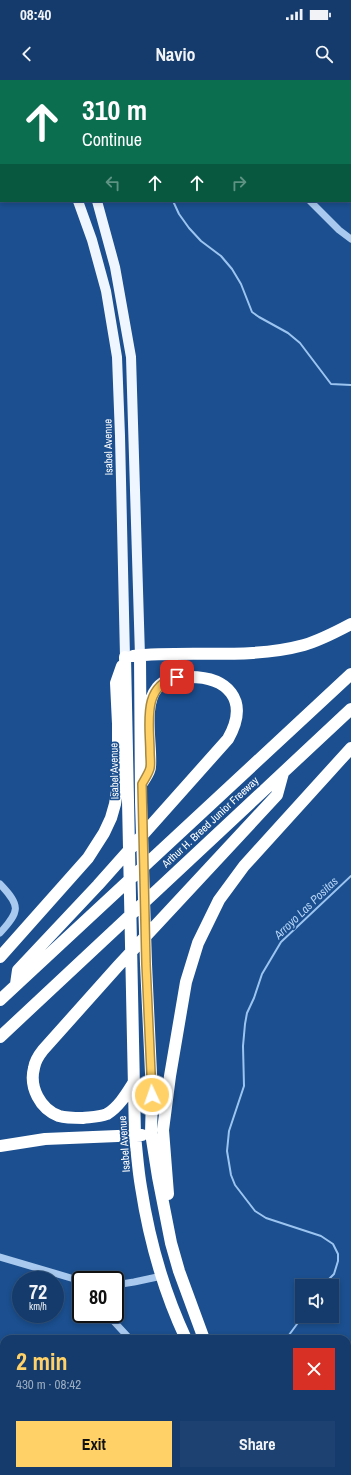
<!DOCTYPE html>
<meta charset="utf-8">
<style>
body{margin:0;font-family:"Archivo Narrow",sans-serif;background:#1d4271;color:#f1f3f6;height:100vh;display:flex;flex-direction:column;font-size:15px;white-space:nowrap}
*{box-sizing:border-box;margin:0}
p{font-size:13px;color:#9dadc1}
.icon{flex:none;width:22px;height:22px;fill:none;stroke:currentColor;stroke-width:2;stroke-linecap:round;stroke-linejoin:round}
.map{position:relative;flex:1;overflow:hidden}
.details{position:absolute;left:0px;top:1255px;width:351px;height:140px;display:flex;flex-direction:column;background:#143b6b;border-radius:12px 12px 0 0;box-shadow:0 2px 6px #0003,0 0 0 1px #33557e}
.details>*{flex:none}
.top-card{position:absolute;left:0px;top:0px;width:351px;height:122px;box-shadow:0 2px 6px #0003,0 0 0 1px #33557e;background:#0b6e4f;color:#fff;overflow:hidden}
.tools{position:absolute;left:295px;top:1199px;display:grid;gap:8px}
.tools a{display:grid;place-items:center;width:44px;height:44px;border-radius:0px;background:#143b6b;box-shadow:0 2px 6px #0003,0 0 0 1px #33557e;font-size:20px}
.speed{position:absolute;left:12px;top:1191px;display:flex;gap:8px;font-size:20px;font-weight:700;text-align:center}
.speed>*{display:grid;place-content:center;width:52px;height:52px;border-radius:50%;background:#143b6b;box-shadow:0 2px 6px #0003,0 0 0 1px #33557e;line-height:1}
.speed small{font-size:10px;font-weight:400}
.speed .limit{border:2px solid #111;border-radius:6px;background:#fff;color:#111}
.pin{position:absolute;display:grid;place-items:center;width:34px;height:34px;color:#fff;margin:-17px;border-radius:8px;box-shadow:0 2px 6px #0006}
.me{position:absolute;width:44px;margin:-22px;rotate:357deg;stroke-linejoin:round;filter:drop-shadow(0 0 3px #0008)}
.turn{display:flex;align-items:center;gap:14px;height:84px;padding:0 16px;font-size:18px}
.turn .icon{width:52px;height:52px;stroke-width:2.5}
.turn b{display:block;font-size:28px;line-height:34px}
.lanes{display:flex;align-items:center;height:38px;padding:0 16px;background:#0003;justify-content:center;gap:20px;direction:ltr}
.lanes .off{opacity:.35}
.round{display:grid;place-items:center;flex:none;width:42px;height:42px;border-radius:0px;background:#1d4271}
.summary{display:flex;align-items:center;justify-content:space-between;height:68px;padding:0 16px}
h1{font-size:24px;font-weight:700;line-height:30px;color:#ffd166}
.cta{display:flex;gap:8px;margin-top:auto;padding:8px 16px}
.cta a{flex:1;height:46px;border-radius:0px;background:#ffd166;color:#111;font-size:16px;font-weight:700;line-height:46px;text-align:center}
.cta a+a{background:#1d4271;color:#f1f3f6}
.status{display:flex;justify-content:space-between;align-items:center;height:28px;padding:0 20px;background:#143b6b;direction:ltr}
.status svg{height:11px;fill:currentColor}
header{display:flex;justify-content:space-between;align-items:center;height:52px;padding:0 16px;background:#143b6b;font-size:18px;font-weight:700}
.map>svg:first-child{display:block}
</style>
<div class="status"><b>08:40</b><svg viewBox="0 0 49 12"><path d="M0 12V9h3v3zM5 12V6h3v6zM10 12V3h3v9zM15 12V0h3v12zM26 1h20v11H26zM47 4h2v5h-2z"/></svg></div>
<header><svg class="icon" aria-label="back" viewBox="0 0 24 24"><path d="M15 5l-7 7 7 7"/></svg>Navio<svg class="icon" aria-label="search" viewBox="0 0 24 24"><circle cx="10" cy="10" r="6"/><path d="M15 15l6 6"/></svg></header>
<div class="map">
<svg width="351" height="1395" viewBox="0 0 351 1395">
<rect width="100%" height="100%" fill="#1b4f8f"/>
<g fill="none" stroke-linecap="round" stroke-linejoin="round">
<path stroke="#9cc4f0" stroke-width="2" d="M134,0v1
M173,121l6,13 10,14 12,13 20,15 11,13 9,15 11,28 7,5 29,16 12,10 31,41 20,1
M322,1206l12,-12 4,-13v-7l-5,-10 -12,-8 -55,-18 -11,-7 -20,-26 -4,-10 -4,-24 2,-20 15,-45 -1,-40 2,-22 2,-11 7,-15 8,-24 19,-32 70,-66
M286,1259l17,-23
M217,1395l4,-4"/>
<path stroke="#a9c9ee" stroke-width="7" d="M259,1v-1
M299,1l1,-1
M350,9l1,-1
M350,54l1,-1
M310,121l29,29 12,9
M0,804c21,22 20,27 0,49
M0,1177l81,24
M115,1205l19,-3 28,-6
M107,1234l23,25
M54,1395l5,-4"/>
<path stroke="#f0f6ff" stroke-width="10" d="M42,0l1,1
M27,1l2,-1
M0,19l1,-1
M78,121l14,39 14,51 11,66 3,79 5,221
M97,121l18,66 16,90 9,299
M347,1292l4,-5"/>
<path stroke="#fff" stroke-width="12" d="M133,576c57,-6 116,4 171,-11 17,-5 32,-13 47,-21
M140,576l1,146 5,162 6,131 -1,38 7,44 13,66 8,28 25,68
M125,577l10,479c2,17 3,34 6,51 8,52 23,105 45,152
M0,877l88,-99 16,-25 7,-15 4,-14 3,-20v-60l-2,-41 6,-17
M16,904l2,-14 80,-85 130,-146c22,-39 0,-63 -41,-62 -12,0 -23,2 -30,11 -15,18 -5,57 -7,79 0,5 -5,11 -8,16
M0,920l351,-326
M0,957l351,-328
M134,1002c-7,11 -15,25 -27,32 -8,3 -16,3 -24,4 -8,0 -17,0 -24,-2 -19,-7 -30,-29 -25,-48 1,-7 5,-13 9,-18l75,-84 159,-171 6,-22
M0,1066l45,-7 97,-4
M168,1114l-5,-64 7,-54 16,-94 12,-39 21,-43 25,-34 107,-118
M269,1391l7,4"/>
</g>
<g fill="none" stroke-linecap="round" stroke-linejoin="round">
<g stroke="#a68842" stroke-width="10">
<path id="route" d="M152,1015l-6,-131 -4,-180c2,-4 7,-11 8,-16 1,-4 0,-11 0,-15 0,-29 -9,-67 27,-76"/>
</g>
<use href="#route" stroke="#ffd166" stroke-width="7"/>
</g>
<g text-anchor="middle" stroke-width="3.5" stroke-linejoin="round" paint-order="stroke">
<g font-size="11" fill="#fff" stroke="#1b4f8f">
<text transform="translate(108 367) rotate(-91)" y="4">Isabel Avenue</text>
<text transform="translate(114 691) rotate(-91)" y="4">Isabel Avenue</text>
<text transform="translate(210 742) rotate(-43)" y="4">Arthur H. Breed Junior Freeway</text>
<text transform="translate(124 1064) rotate(-94)" y="4">Isabel Avenue</text>
</g>
<g font-size="12" font-style="italic" fill="#b5d3f5" stroke="#1b4f8f">
<text transform="translate(306 828) rotate(-44)" y="4">Arroyo Las Positas</text>
</g>
</g>
</svg>
<div class="tools">
<a><svg class="icon" aria-label="sound" viewBox="0 0 24 24"><path d="M4 9h4l5-4v14l-5-4H4zM17 9q2 3 0 6"/></svg></a>
</div>
<div class="speed"><div>72<small>km/h</small></div><div class="limit">80</div></div>
<div class="pin" style="left:177px;top:597px;background:#d93025"><svg class="icon" aria-label="arrive" viewBox="0 0 24 24"><path d="M6 21V4h12l-3 4 3 4H6"/></svg></div>
<svg class="me" style="left:152px;top:1015px" viewBox="-20 -20 40 40"><circle r="17" fill="#ffd166" stroke="#fff" stroke-width="3"/><path d="M0-11L8 9 0 5-8 9z" fill="#fff"/></svg>
<div class="top-card">
<div class="turn"><svg class="icon" aria-label="ahead" viewBox="0 0 24 24"><path d="M12 20V5M6 11l6-6 6 6"/></svg><div><b>310 m</b>Continue</div></div>
<div class="lanes"><svg class="icon off" aria-label="left" viewBox="0 0 24 24"><path d="M17 20v-9H6M10 6l-5 5 5 5"/></svg><svg class="icon" aria-label="ahead" viewBox="0 0 24 24"><path d="M12 20V5M6 11l6-6 6 6"/></svg><svg class="icon" aria-label="ahead" viewBox="0 0 24 24"><path d="M12 20V5M6 11l6-6 6 6"/></svg><svg class="icon off" aria-label="right" viewBox="0 0 24 24"><path d="M7 20v-9h11M14 6l5 5-5 5"/></svg></div>
</div>
<section class="details">
<div class="summary"><div><h1>2 min</h1><p>430 m · 08:42</p></div><a class="round" style="background:#d93025;color:#fff"><svg class="icon" aria-label="close" viewBox="0 0 24 24"><path d="M6 6l12 12M18 6L6 18"/></svg></a></div>
<div class="cta"><a>Exit</a><a>Share</a></div>
</section>
</div>
